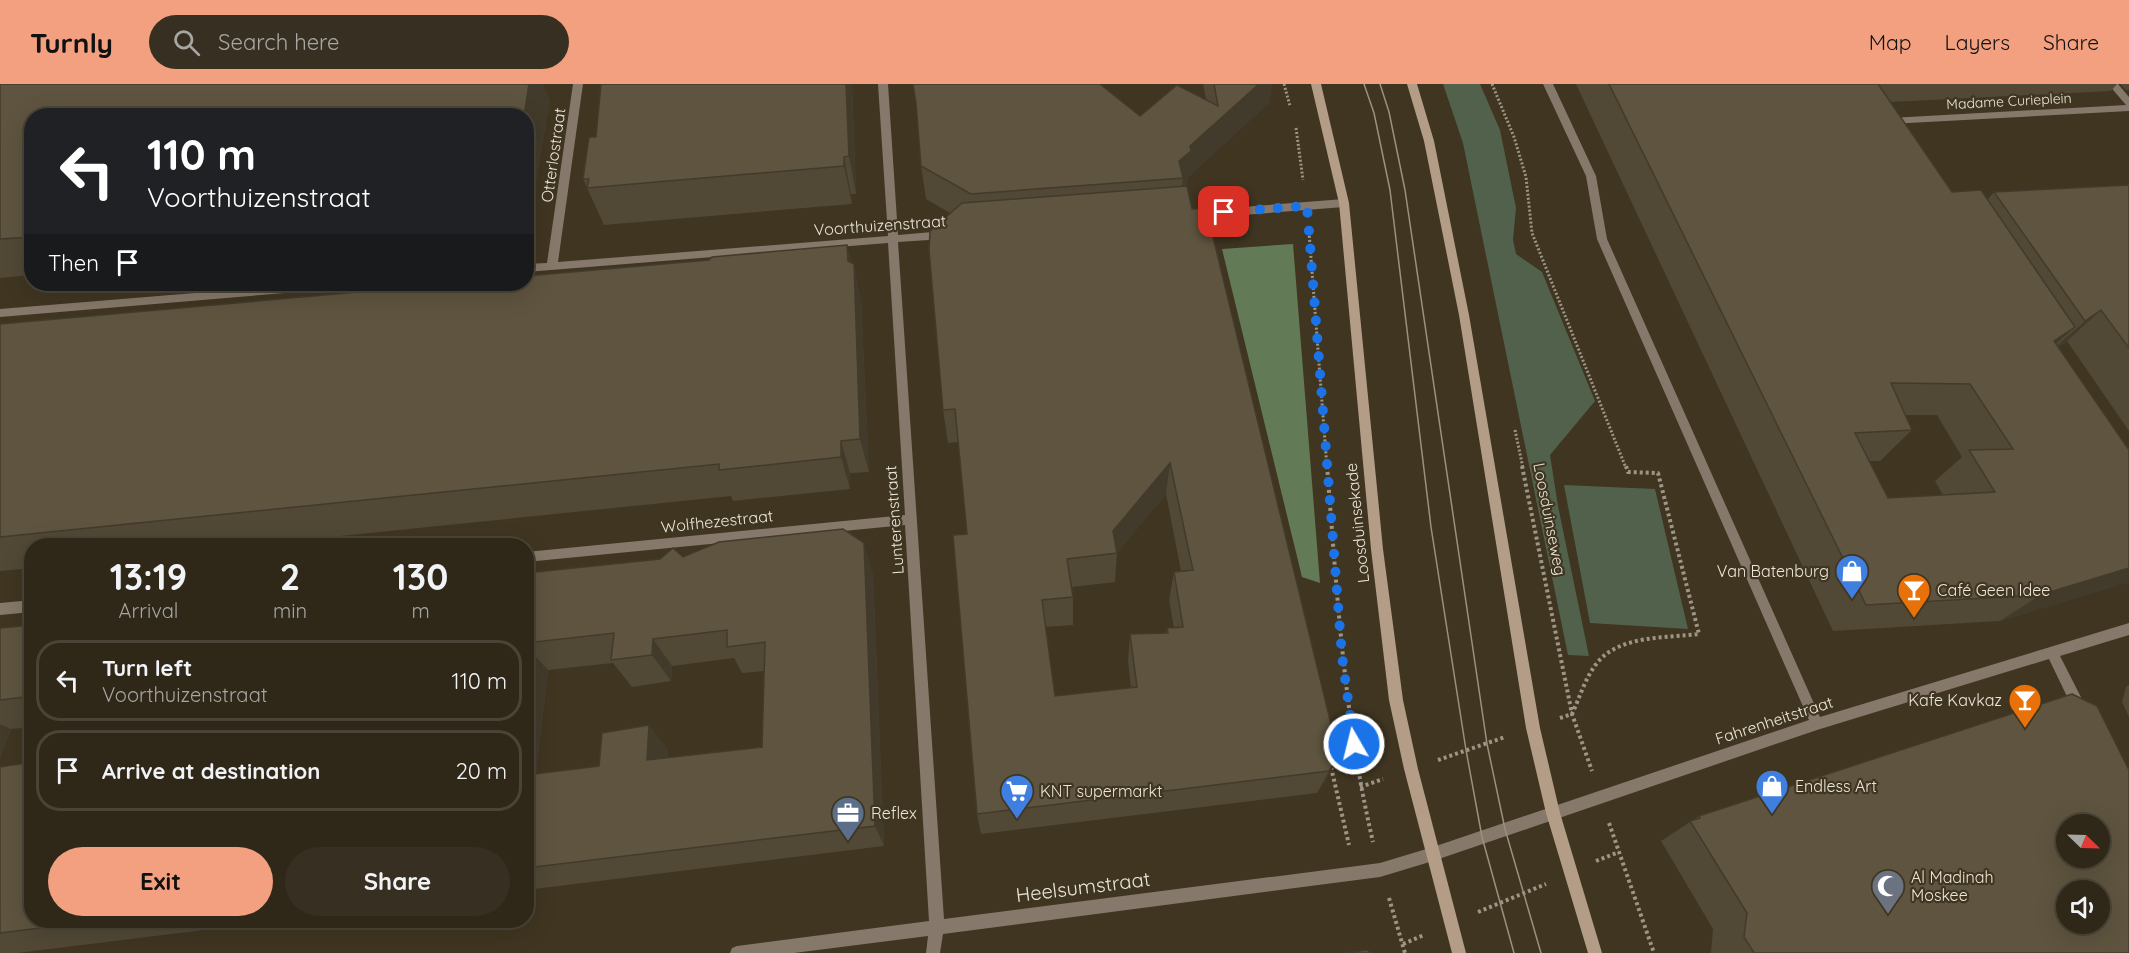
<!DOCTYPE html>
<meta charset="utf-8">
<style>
body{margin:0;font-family:Quicksand,sans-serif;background:#373022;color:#f1f3f6;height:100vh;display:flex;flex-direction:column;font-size:22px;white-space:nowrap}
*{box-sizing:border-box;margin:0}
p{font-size:20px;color:#a7a6a2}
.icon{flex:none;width:33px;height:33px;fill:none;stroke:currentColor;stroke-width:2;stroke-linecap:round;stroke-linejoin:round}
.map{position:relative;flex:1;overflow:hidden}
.panel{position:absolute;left:24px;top:454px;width:510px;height:390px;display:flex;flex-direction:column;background:#2f2819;border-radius:24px;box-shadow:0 6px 24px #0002,0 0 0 2px #4a4438}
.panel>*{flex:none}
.banner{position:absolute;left:24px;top:24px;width:510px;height:183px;border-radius:24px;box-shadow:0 6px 24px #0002,0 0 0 2px #4a4438;background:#202124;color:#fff;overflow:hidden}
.needle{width:39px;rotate:113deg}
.tools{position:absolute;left:2056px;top:730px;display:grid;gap:12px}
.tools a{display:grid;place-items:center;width:54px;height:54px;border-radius:50%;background:#2f2819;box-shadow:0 6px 24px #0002,0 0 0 2px #4a4438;font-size:30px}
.pin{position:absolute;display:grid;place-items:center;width:51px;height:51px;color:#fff;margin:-26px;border-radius:12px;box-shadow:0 3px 9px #0006}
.me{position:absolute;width:66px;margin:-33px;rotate:352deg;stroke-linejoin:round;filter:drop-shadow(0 0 4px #0008)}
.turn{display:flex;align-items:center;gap:21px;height:126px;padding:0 24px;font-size:27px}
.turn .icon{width:78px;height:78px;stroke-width:2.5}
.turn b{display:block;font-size:42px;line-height:51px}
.then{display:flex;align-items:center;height:57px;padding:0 24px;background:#0003;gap:12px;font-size:22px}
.eta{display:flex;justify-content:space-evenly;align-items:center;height:102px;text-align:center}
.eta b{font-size:36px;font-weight:700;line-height:42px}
.cta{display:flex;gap:12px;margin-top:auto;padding:12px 24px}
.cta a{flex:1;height:69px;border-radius:36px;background:#f2a07f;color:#111;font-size:24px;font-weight:700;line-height:69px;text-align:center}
.cta a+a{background:#373022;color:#f1f3f6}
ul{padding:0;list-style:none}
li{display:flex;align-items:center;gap:18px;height:81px;margin:0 12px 9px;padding:0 12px;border:3px solid #4a4438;border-radius:24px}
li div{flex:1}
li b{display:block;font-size:22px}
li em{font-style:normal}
header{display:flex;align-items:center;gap:36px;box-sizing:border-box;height:84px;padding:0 30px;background:#f2a07f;color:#111}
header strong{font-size:28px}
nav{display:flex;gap:33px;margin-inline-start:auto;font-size:21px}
.search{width:420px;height:54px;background:#373022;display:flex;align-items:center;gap:15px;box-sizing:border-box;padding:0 21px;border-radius:33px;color:#a7a6a2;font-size:22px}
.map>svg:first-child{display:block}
</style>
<header>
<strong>Turnly</strong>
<div class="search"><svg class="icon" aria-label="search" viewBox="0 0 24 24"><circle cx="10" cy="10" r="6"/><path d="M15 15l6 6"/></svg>Search here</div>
<nav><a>Map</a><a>Layers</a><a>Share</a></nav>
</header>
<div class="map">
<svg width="2129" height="869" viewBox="0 0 2129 869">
<rect width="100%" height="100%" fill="#3f3521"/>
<path fill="#52614b" d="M1443,0h37l20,46 16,78 -3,32 3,14 26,18 53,129 -45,54 8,51 31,150 -21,-1 -105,-512z
M1564,401l91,4 33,140 -98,-6z"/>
<path fill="#627b56" d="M1293,160l27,339 -18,-6 -80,-328z"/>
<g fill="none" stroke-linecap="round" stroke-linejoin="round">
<path stroke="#9d9585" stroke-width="3" stroke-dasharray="2 2" stroke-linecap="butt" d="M1284,0l6,22
M1492,0l22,53 12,40 6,56 94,235
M1296,44l7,52
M1309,148l18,236
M1515,346l8,38"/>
<path stroke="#9d9585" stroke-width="4" stroke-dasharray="3 3" stroke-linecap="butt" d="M1327,382c10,126 17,253 46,376
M1522,382l50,248 20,57
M1560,634l12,-4c8,-17 13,-36 25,-51 22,-28 70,-25 102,-29l-41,-161 -30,-1 -2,-6
M1438,676l67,-23
M1331,683l18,78
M1360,703l23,-8
M1609,739l45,130
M1596,777l23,-9
M1389,814l16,55
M1478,828l68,-28
M1403,860l21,-9"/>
<path fill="#86786a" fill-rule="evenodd" d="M573,0h10l-25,178 330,-26 -10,-152h10l10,151 46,-4 5,4 -5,4 -46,3 46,677 436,-56 53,-16 376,-127 -212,-481 -11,-63 -43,-92h10l43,92 11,63 213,478 309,-94v12l-69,21 26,51 -2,4 -5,2 -5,-2 -25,-52 -232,71 -384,131 -53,16 -437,57 -3,19h-14l2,-17 -134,17h-64l2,-5 5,-2 192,-25 -24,-396 -379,37v-10l379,-37 -17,-272 -362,29v-8l21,-1z
M2108,0h10l11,13v14l-239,13 -5,-3 5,-3 236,-13z
M1344,115l5,4 -5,4 -152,12 -5,-4 5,-4z
M304,200h45l-5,4 -344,29v-8z
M32,516v12l-32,3v-12z"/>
<path fill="#b39d86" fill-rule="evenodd" d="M1311,0h10l28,119 34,346 20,151 15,69 48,184h-14l-48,-184 -15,-69 -18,-151 -32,-346z
M1407,0h10l17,57 35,174 71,413 20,85 42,140h-14l-42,-140 -20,-85 -67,-413 -35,-174z"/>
<path stroke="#999181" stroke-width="1.5" d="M1364,0l10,29 16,77 41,337 35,223 16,87 32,116
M1380,0l9,28 16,78 82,554 18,85 36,124"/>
</g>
<path fill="#514836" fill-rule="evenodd" d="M0,0l550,16 -21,122 -3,1v-107h-494v159l-32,3z
M852,0l4,110h-5l1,10 -248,21 -21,-46 13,-42z
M913,0h187l40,32 66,-17 -3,-15h69l-3,19 -81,74 -1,7 -3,2 8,23 147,548 -13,22 -9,14 -336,41 -4,-20 -10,-280 -9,-92 -10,1 -5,-33 7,-197 -24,-14 -5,-33 -4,-54zM1166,410l15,77 -7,1 -5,28 5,28h-7l-1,5 -36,1 -2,27 3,27 -76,8 -10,-69 28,-2v-28l-1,-10 43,-5 2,-29z
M1576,0h541l-6,7 -221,11 62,90 35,8 7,-8 135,-7v246l-62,-90 -9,6 71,103v132l-129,39 -167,10zM1905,331h32l25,42 -27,24 8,14 -55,3 -19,-37h11l32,-31z
M2120,0h9v6h-3z
M847,161l4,17 10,37 8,173 -19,1v16l-117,12 -2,-5 -488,50h-211v22l-32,3v-247l709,-64z
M683,473l190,16 11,273 -358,44v-317zM734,574l8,15 22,-2 -2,76 -94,11v-9l-69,17 -63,8 12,-104 65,-7 19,24 39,-6 1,-15z
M32,541v102l-21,2 -11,29v-130z
M2129,601v32l-7,-15 4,-15z
M0,683l32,154h245l-260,32h-17z
M1699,732l430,137h-418l2,-24 -52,-88z"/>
<path fill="#423b2c" d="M529,0h14l7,16 -21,122 -3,-5v-101h-2z
M846,0h6l4,110 -7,-38z
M1259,0h13l-3,19 -81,74 -1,7 -5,4 1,-10 -4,-17 11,-15z
M844,73l7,37 1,10 -8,-38z
M847,161l7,33v-14l7,35 8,173 -9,-33z
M2101,226l-34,31 -16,10 34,-30z
M2075,243l-36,32 15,-18z
M841,357l9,32v16l-9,-32z
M1170,379l-4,31 -49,59 -4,-22z
M864,459l9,30 11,273 -9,-20z
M2129,484v14l-129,39 40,-26z
M653,555l19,27 -1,15 -19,-26z
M526,562l22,24 -15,129 -7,-5z
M0,640l11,5 -11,29z
M649,641l19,24 -1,34 -20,-23z
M1339,673l-13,22 -9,14 12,-22z"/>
<path fill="#5e543f" stroke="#423b2c" stroke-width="1.5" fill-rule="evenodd" d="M0,0h529l-5,32h-492v121l-32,2z
M601,0h245l3,72 -5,1v9l-257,22 2,-9h-6l6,-42h7z
M913,0h187l40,32 37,-31 41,21 -4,-22h45l-69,62 1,5 -12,10 4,17 -212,16 -50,-28 -5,-63z
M1609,0h269l74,108 29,-2 94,137 -21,14 75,109v118l-89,27 -174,10zM1891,299l79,1 43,65 -44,1 26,42 -107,6 -33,-65 57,-3z
M2129,101v163l-28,-38 -16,11 -91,-129z
M1187,102l5,23 14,-1 133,549 -10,14 -352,43 -24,-279 14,-1 -12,-125 -12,1 -14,-160 1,-19 32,-28zM1170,379l23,107 -19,2 9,55 -16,1 1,5 -38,1 7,53 -82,9 -13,-96 31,-3 -6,-38 50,-6 -4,-22z
M847,161l1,16 6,3 6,175 -19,2v16l-122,13v-6l-719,73v-213l448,-40h78v-8l183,-16 3,-3z
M843,445l21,14 11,283 -349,42v-93l73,-9 3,-33 47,-8 -2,35 115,-13 3,-105 -38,5v-17l-74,9 -1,16 -41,5 3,-27 -88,10v-70l134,-14 13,-11 10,9 36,-15z
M32,541v71l-32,4v-72z
M2072,610l25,12 32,64v183h-374l-2,-2 -9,-14 3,-24 -57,-92 10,-3 -1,-2zM2067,741h33v33h-33zM2067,807h33v33h-33z
M32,678v159h64l-96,12v-166z
M1367,866l4,3h-26z"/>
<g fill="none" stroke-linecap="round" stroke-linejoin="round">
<path stroke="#1a73e8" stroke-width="10" stroke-dasharray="0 18" d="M1224,128l83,-6 35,450 12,88"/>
</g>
<defs>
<g id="shop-pin" transform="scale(1.725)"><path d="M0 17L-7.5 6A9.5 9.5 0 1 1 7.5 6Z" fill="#3f7fe0" stroke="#3f3521"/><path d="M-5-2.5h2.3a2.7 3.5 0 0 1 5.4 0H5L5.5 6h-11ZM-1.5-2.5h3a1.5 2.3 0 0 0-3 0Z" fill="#fff"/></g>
<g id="bar-pin" transform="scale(1.725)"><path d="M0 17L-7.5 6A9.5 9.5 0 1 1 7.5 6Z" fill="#e8710a" stroke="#3f3521"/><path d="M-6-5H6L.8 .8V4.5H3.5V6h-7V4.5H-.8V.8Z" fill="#fff"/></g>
<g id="supermarket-pin" transform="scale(1.725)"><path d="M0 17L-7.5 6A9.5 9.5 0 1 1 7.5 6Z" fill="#3f7fe0" stroke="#3f3521"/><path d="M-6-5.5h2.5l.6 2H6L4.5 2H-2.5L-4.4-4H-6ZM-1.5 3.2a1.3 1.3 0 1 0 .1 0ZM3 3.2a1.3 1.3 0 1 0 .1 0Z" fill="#fff"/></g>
<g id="office-pin" transform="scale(1.725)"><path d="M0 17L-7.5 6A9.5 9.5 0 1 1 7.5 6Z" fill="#5c6f8a" stroke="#3f3521"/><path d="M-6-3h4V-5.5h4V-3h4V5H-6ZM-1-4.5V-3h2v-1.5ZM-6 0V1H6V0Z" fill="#fff"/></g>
<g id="mosque-pin" transform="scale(1.725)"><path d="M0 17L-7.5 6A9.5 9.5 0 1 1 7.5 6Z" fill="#6b7280" stroke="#3f3521"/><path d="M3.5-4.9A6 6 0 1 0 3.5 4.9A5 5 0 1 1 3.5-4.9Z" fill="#fff"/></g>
</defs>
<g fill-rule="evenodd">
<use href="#shop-pin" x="1852" y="487"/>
<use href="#bar-pin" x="1914" y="506"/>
<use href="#bar-pin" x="2025" y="616"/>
<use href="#shop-pin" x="1772" y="702"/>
<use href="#supermarket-pin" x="1017" y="707"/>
<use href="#office-pin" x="848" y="729"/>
<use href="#mosque-pin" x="1888" y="802"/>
</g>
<g text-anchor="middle" stroke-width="4.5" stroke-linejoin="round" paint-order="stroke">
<g font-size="14" fill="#ece6d9" stroke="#3f3521">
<text transform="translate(2009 17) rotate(-3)" y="5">Madame Curieplein</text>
</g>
<g font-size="16" fill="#ece6d9" stroke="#3f3521">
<text transform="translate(553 71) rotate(-82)" y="6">Otterlostraat</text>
<text transform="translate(880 141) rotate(-4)" y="6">Voorthuizenstraat</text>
<text transform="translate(1550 435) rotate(79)" y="6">Loosduinseweg</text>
<text transform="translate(894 436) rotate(-94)" y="6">Lunterenstraat</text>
<text transform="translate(717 437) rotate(-6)" y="6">Wolfhezestraat</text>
<text transform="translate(1357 439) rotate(-96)" y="6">Loosduinsekade</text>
<text transform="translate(1774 636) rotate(-18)" y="6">Fahrenheitstraat</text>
</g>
<g font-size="16" fill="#ece6d9" stroke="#3f3521" text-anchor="start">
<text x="1829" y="493" text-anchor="end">Van Batenburg</text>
<text x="1937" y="512">Café Geen Idee</text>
<text x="2002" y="622" text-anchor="end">Kafe Kavkaz</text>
<text x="1795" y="708">Endless Art</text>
<text x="1040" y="713">KNT supermarkt</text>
<text x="871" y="735">Reflex</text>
<text x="1911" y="799">Al Madinah<tspan x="1911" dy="18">Moskee</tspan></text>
</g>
<g font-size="20" fill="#ece6d9" stroke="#3f3521">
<text transform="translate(1083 803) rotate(-7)" y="7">Heelsumstraat</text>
</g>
</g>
</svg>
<div class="tools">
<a><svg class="needle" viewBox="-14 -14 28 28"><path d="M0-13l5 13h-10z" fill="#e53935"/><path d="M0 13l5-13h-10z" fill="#a7a6a2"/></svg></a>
<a><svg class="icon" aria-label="sound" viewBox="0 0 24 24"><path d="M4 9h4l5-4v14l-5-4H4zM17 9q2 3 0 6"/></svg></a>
</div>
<div class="pin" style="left:1224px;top:128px;background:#d93025"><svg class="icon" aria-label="arrive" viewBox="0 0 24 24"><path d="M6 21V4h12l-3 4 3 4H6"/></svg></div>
<svg class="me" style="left:1354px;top:660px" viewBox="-20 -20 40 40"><circle r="17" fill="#1a73e8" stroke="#fff" stroke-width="3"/><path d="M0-11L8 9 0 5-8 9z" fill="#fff"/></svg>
<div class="banner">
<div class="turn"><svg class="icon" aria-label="left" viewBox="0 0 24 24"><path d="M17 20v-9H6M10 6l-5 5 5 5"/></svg><div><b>110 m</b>Voorthuizenstraat</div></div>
<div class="then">Then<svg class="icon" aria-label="arrive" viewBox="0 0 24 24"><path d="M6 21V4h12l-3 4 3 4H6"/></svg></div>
</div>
<section class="panel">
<div class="eta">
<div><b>13:19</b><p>Arrival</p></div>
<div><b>2</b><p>min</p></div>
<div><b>130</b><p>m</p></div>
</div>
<ul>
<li><svg class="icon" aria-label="left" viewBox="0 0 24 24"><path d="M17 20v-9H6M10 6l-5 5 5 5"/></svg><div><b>Turn left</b><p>Voorthuizenstraat</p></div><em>110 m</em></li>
<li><svg class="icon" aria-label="arrive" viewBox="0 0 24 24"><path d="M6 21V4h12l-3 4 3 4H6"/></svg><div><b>Arrive at destination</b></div><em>20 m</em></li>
</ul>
<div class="cta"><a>Exit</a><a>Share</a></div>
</section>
</div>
